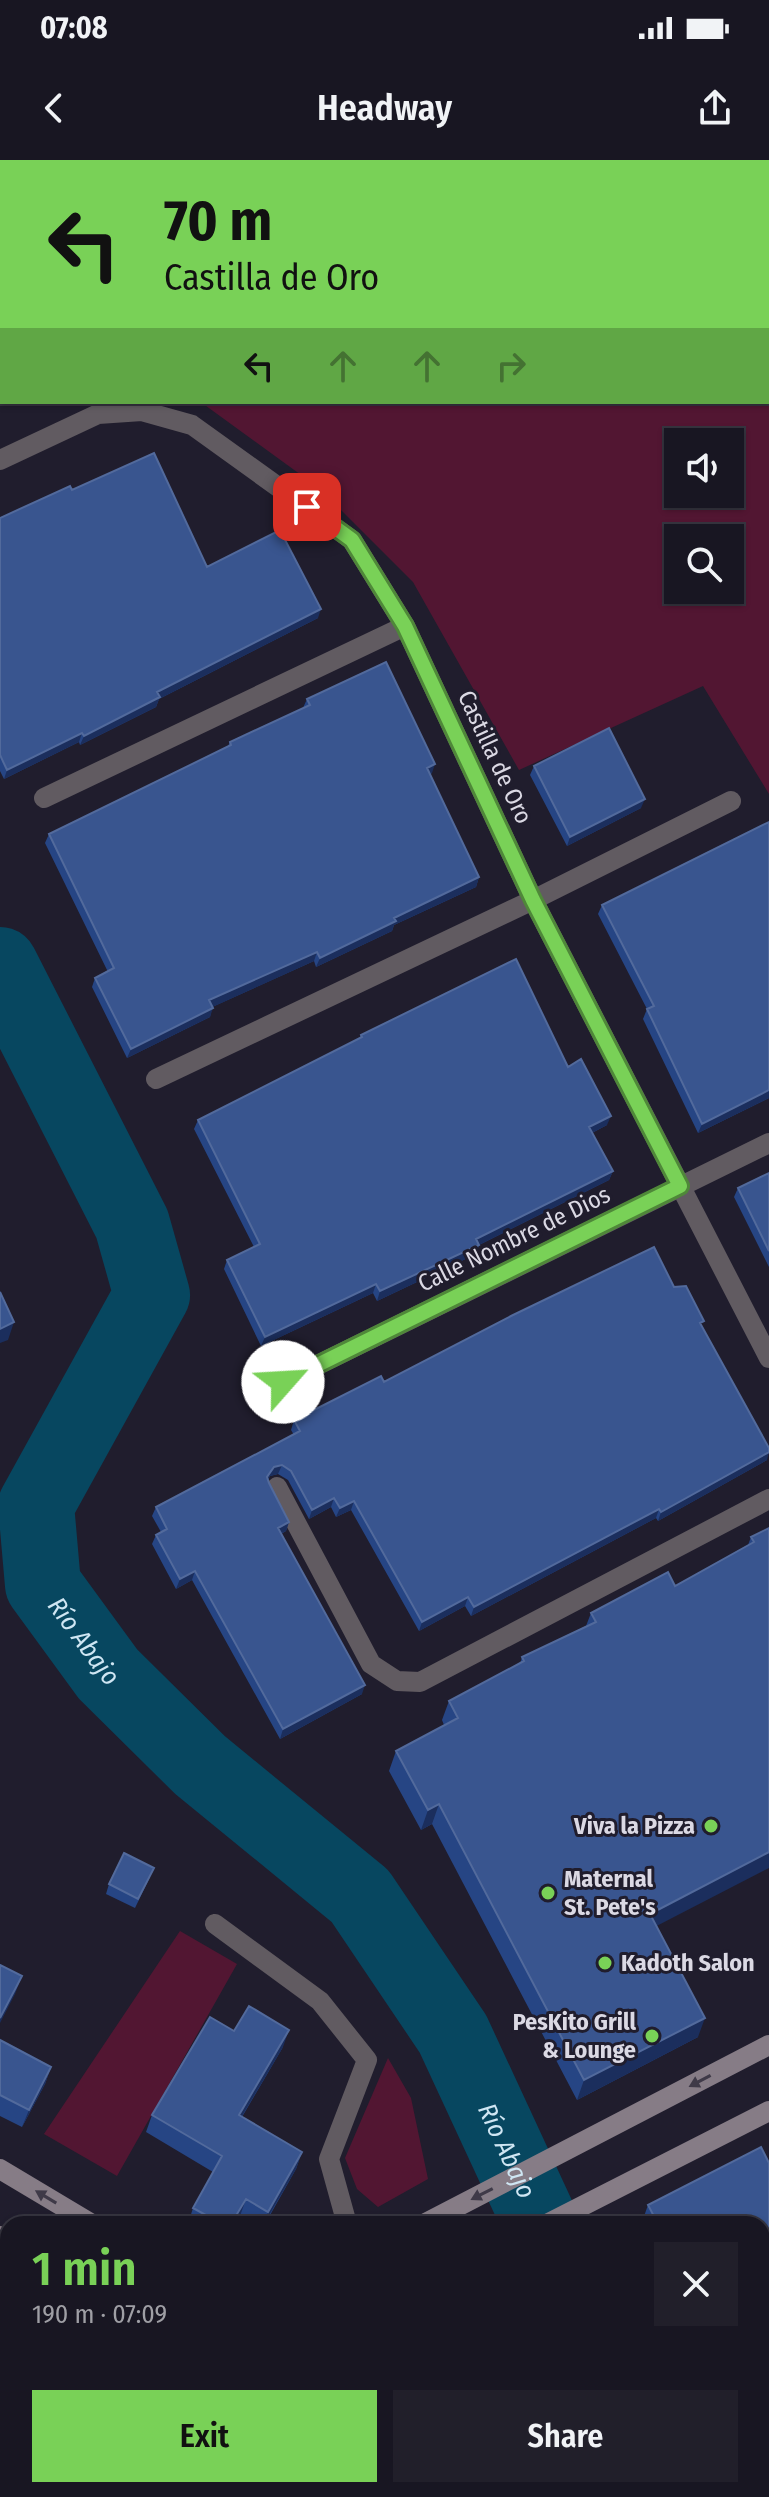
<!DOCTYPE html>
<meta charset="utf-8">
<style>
body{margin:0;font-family:"Fira Sans Condensed",sans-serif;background:#211f2a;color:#f1f3f6;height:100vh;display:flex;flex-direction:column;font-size:30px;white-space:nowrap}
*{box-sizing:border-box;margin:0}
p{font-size:26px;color:#9f9fa5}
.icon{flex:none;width:44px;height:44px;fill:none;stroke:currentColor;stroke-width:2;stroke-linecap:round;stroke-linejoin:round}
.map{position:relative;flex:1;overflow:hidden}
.panel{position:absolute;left:0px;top:2056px;width:770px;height:282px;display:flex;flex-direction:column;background:#181622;border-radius:24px 24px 0 0;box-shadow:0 2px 6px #0004,0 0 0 2px #363540}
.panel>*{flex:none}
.banner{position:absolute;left:0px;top:0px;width:770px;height:244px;box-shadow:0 2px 6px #0004,0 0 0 2px #363540;background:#79d157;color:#111;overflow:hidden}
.controls{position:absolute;left:664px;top:268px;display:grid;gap:16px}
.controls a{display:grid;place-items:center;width:80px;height:80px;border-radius:0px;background:#181622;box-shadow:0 2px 6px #0004,0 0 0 2px #363540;font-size:40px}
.pin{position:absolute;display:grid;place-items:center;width:68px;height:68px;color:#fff;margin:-34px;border-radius:16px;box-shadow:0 4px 12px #0006}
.me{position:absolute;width:88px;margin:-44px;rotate:64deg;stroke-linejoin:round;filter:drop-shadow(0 0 6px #0008)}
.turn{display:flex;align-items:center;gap:28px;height:168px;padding:0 32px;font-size:36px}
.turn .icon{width:104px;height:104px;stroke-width:2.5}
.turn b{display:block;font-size:56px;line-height:68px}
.lanes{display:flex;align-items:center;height:76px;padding:0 32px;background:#0003;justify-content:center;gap:40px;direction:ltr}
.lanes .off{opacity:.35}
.round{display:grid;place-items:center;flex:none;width:84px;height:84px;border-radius:0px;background:#211f2a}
.overview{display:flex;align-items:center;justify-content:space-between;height:136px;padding:0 32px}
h1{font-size:48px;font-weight:600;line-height:60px;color:#79d157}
.button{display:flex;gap:16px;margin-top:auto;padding:16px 32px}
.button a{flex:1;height:92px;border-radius:0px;background:#79d157;color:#111;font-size:32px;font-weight:600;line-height:92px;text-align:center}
.button a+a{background:#211f2a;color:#f1f3f6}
.status{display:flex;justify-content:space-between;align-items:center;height:56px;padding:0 40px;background:#181622;direction:ltr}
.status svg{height:22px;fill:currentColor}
header{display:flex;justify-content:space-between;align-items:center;height:104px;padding:0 32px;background:#181622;font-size:36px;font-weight:600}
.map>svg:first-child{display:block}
</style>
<div class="status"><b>07:08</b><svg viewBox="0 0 49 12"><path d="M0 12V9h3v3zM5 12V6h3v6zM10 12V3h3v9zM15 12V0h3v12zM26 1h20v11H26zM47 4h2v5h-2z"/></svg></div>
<header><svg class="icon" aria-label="back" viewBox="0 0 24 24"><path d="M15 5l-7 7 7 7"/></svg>Headway<svg class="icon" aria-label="share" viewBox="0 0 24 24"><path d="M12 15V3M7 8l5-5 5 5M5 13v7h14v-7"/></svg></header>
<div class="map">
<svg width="769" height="2337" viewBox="0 0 769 2337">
<defs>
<pattern id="forest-firs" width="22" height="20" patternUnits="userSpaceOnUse" patternTransform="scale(2)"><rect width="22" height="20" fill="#521632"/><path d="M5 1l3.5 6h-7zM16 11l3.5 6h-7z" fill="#6a3750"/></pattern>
<pattern id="park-tufts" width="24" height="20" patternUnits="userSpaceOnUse" patternTransform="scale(2)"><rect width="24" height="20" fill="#521632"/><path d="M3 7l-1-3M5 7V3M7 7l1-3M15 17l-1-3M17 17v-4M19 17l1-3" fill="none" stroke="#6a3750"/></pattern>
</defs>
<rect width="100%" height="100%" fill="#201d2d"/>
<path fill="#521632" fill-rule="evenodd" d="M769,53v581l-66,-108 -184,84 -106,-188 -94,-94 -117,-85 -5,-1h571zM678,282h52v52h-52zM678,378h52v52h-52z
M180,1771l57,33 -120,212 -73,-42z
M388,1898l23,40 17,81 -50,28 -21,-18 -12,-31z
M8,2276v54h101l-2,7h-107v-47z
M327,2330h111l-15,7h-96z"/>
<path fill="url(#forest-firs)" d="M588,2330h157l4,7h-157z"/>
<path fill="url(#park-tufts)" d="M438,2330h150l4,7h-169z"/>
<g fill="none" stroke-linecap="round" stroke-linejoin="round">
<g stroke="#074760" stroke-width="76">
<path id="s1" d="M0,805l132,259 20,71 -116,210 7,80 65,89 92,91 160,131 93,138 88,190"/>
<path d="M666,2330l3,7"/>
</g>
<path stroke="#615b61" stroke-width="20" d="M0,300l98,-46 44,-3 50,14 160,115 53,86 128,274 236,458
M44,638l361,-172
M156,919l377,-179 198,-99
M283,1222l486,-239
M277,1327l94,177 26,17 23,1 349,-183
M215,1764l105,77 47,59 -38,99 18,65
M762,2117l7,-3
M293,2330l2,7"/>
<path stroke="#867c86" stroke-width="20" d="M0,2009l92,55
M424,2064l345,-179
M547,2064l222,-113
M0,2076l8,5"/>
</g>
<path fill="#264584" d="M72,330l135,77 111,51 -159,81 -3,8 -76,38 -1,-3 -75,37 -4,-8v-253z
M307,539l125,74 -2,1 49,103 -3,10 -82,38 -2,6 -76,36 -2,-6 -102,46 -2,10 -83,41 -35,-71 3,-9 13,-6 -63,-129 4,-9 179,-88 2,-4 73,-34z
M534,606l107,42 -74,38 -37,-71z
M769,662v276l-71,35 -55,-114 4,-10 -49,-95 4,-9z
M361,875l207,32 39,58 -15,8 21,38 -4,9 -130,65 -3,9 -99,47 -4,-8 -112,53 -37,-77 3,-9 27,-13 -60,-118 4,-9 162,-82z
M769,1013v94l-35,-70 4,-9z
M674,1127l28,40 65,133 -109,61 -2,-3 -185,98 -6,-10 -46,25 -68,-121 -15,7 -5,-10 -22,12 -21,-39 -10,-6 -8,2 -2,4 1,3 20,39 -3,9 -5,3 81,160 -82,45 -88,-159 -16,9 -24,-45 4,-9 5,-3 -9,-16 4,-9 138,-72 -3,-5 3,-10 90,-38z
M769,1368l-112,398 41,111 -121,63 -145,-276 -11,6 -32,-59 7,-20 48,-26 -2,-5 7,-19 71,-37 2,-7 64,-31 5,-13 84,-27 73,-41 3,-8z
M150,1717l-15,31 -29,-14 3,-10z
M0,1880l51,27 -6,17 -23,43 -22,-11z
M283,1887l-41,70 60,35 -6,17 -31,55h-11l-14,-8 -5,8h-47l5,-16 20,-36 -67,-40 6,-17z
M769,2003v83l-7,4v-26h-120v-2l6,-17z
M769,2149v159l-7,-16v-140z"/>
<path fill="#1b2e5d" d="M321,449l-3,9 -159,81 -3,8 -76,38 4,-9 73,-44z
M82,573l-3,9 -75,37 3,-9z
M435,604l-3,9 -8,4 3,-9z
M645,639l-4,9 -74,38 3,-9z
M479,717l-3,10 -82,38 -2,6 -76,36 4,-9 74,-40z
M317,792l-3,9 -108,49 3,-10z
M213,848l-3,9 -83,41 4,-9z
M769,930v8l-71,35 4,-9z
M611,956l-4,9 -21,11 3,-9z
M613,1011l-4,9 -130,65 -3,9 -99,47 3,-10 96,-52z
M376,1124l-3,9 -112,53 4,-9z
M14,1162l-6,18 -8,3v-14z
M769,1292l-2,8 -109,61 3,-9z
M282,1305l-4,9 -8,2 -6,10 3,-9 7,-10z
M334,1338l-3,9 -22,12 3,-9z
M354,1341l-3,9 -15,7 4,-9z
M659,1349l-3,9 -185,98 3,-9z
M289,1362l-3,9 -12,6 4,-9z
M195,1411l-3,9 -16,9 4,-10z
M468,1437l-3,9 -46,25 3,-9z
M365,1525l-3,9 -82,45 3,-10z
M439,1644l-7,20 -11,6 7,-20z
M769,1692v16l-126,65 7,-19z
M22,1816l-7,18 -15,29v-5z
M705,1858l-7,19 -121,63 7,-20z
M289,1870l-6,17 -51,86 7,-18z
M51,1907l-6,17 -23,43 7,-17z
M302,1992l-6,17 -32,55 4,-12z
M246,2039l-6,17 -5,8h-4z
M769,2072v14l-7,4v-14z
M8,2242v7l-8,13v-6z"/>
<path fill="#39558f" stroke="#526a9c" stroke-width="2" d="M154,293l53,114 73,-37 41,79 -164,83 3,5 -76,39 -2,-3 -75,37 -7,-15v-237l70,-32 2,4z
M386,502l49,102 -8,4 52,109 -85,41 2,3 -76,37 -3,-6 -108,48 4,8 -82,41 -36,-71 19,-10 -65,-134 182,-89 -1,-3 80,-37 -3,-6z
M609,568l36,71 -75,38 -36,-71z
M769,662v268l-67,34 -55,-115 7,-3 -52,-101z
M516,799l52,108 13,-8 30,57 -22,11 24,44 -137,68 3,6 -99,46 -4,-7 -111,53 -38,-77 33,-16 -62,-124 164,-83 -1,-2z
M769,1013v78l-31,-63z
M654,1087l20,40 12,-1 18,35 -4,2 69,125v4l-108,60 -2,-3 -185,98 -6,-10 -46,25 -68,-121 -14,7 -6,-10 -22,12 -21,-39 -9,-6 -8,2 -7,10 2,6 20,39 -11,6 87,157 -82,44 -88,-158 -15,8 -24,-44 11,-6 -11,-22 144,-76 -6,-11 87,-44 3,6 127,-66z
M0,1132l14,30 -14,7z
M769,1368v324l-119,62 55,104 -121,62 -145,-276 -11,6 -32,-59 62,-33 -9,-17 75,-40 -2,-4 74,-35 -5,-9 77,-41 7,14 79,-44 -3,-5z
M124,1693l30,15 -16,31 -29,-15z
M0,1805l22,11 -22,42z
M249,1846l40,24 -50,85 63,37 -34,60 -22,-13 -15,25h-9l-29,-16 29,-52 -70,-41 58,-98 24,14z
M0,1880l51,27 -22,43 -29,-15z
M761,1987l8,16v69l-7,4v-12h-104l-10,-19z
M0,2149l8,5v88l-8,14z
M769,2149v136l-7,-15v-3l2,-1 -2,-3v-111z
M119,2330h94l-2,7h-94z"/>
<defs><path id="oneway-solid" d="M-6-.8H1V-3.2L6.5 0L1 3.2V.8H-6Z" transform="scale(2)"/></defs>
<g fill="#3f3a48">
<use href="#oneway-solid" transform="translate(700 1921) rotate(152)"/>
<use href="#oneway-solid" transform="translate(482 2034) rotate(153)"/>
<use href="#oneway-solid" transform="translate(46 2037) rotate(-149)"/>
</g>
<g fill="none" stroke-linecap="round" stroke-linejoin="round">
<g stroke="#4f8839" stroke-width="20">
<path id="route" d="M283,1222l397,-196 -147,-286 -128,-274 -53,-86 -45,-33"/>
</g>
<use href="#route" stroke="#79d157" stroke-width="14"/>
</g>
<g fill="#79d157" stroke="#201d2d" stroke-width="3">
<circle cx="711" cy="1666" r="8"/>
<circle cx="548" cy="1733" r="8"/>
<circle cx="605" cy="1803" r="8"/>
<circle cx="652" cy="1876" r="8"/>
</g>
<g text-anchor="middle" stroke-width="6" stroke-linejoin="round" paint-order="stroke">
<g font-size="24" fill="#dbd9e4" stroke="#201d2d">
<text transform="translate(495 597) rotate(65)" y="8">Castilla de Oro</text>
<text transform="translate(514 1079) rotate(-26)" y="8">Calle Nombre de Dios</text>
</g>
<g font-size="24" font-weight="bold" fill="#dbd9e4" stroke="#201d2d" text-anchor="end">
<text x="695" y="1674">Viva la Pizza</text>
<text x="564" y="1727" text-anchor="start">Maternal<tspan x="564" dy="28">St. Pete's</tspan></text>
<text x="621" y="1811" text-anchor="start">Kadoth Salon</text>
<text x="636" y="1870">PesKito Grill<tspan x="636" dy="28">&amp; Lounge</tspan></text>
</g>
<g font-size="26" font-style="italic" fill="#cfe6f3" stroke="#201d2d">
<text dy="9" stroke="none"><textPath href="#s1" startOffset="754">Río Abajo</textPath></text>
<text dy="9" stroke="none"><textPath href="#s1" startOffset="1426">Río Abajo</textPath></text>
</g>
</g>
</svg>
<div class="controls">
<a><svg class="icon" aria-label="sound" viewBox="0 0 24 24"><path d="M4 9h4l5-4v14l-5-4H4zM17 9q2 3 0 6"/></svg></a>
<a><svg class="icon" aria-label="search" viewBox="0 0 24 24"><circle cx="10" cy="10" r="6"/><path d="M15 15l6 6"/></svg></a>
</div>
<div class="pin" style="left:307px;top:347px;background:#d93025"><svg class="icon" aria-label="arrive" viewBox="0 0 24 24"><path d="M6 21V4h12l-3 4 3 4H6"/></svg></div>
<svg class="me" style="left:283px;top:1222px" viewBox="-20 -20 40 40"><circle r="19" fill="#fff"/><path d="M0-13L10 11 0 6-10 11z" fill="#79d157"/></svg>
<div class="banner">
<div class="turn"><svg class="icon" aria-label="left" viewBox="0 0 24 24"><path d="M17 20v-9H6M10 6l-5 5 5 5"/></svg><div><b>70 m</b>Castilla de Oro</div></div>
<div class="lanes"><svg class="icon" aria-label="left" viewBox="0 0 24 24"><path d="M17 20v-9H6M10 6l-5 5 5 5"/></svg><svg class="icon off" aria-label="ahead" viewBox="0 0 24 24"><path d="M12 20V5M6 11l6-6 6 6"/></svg><svg class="icon off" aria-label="ahead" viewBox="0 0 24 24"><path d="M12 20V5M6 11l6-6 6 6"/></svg><svg class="icon off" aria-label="right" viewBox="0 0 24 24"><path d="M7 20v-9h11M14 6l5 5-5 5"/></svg></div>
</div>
<section class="panel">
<div class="overview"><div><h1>1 min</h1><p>190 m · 07:09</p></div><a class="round"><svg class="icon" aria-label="close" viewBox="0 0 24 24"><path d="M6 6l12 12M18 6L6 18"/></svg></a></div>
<div class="button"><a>Exit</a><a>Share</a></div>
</section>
</div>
